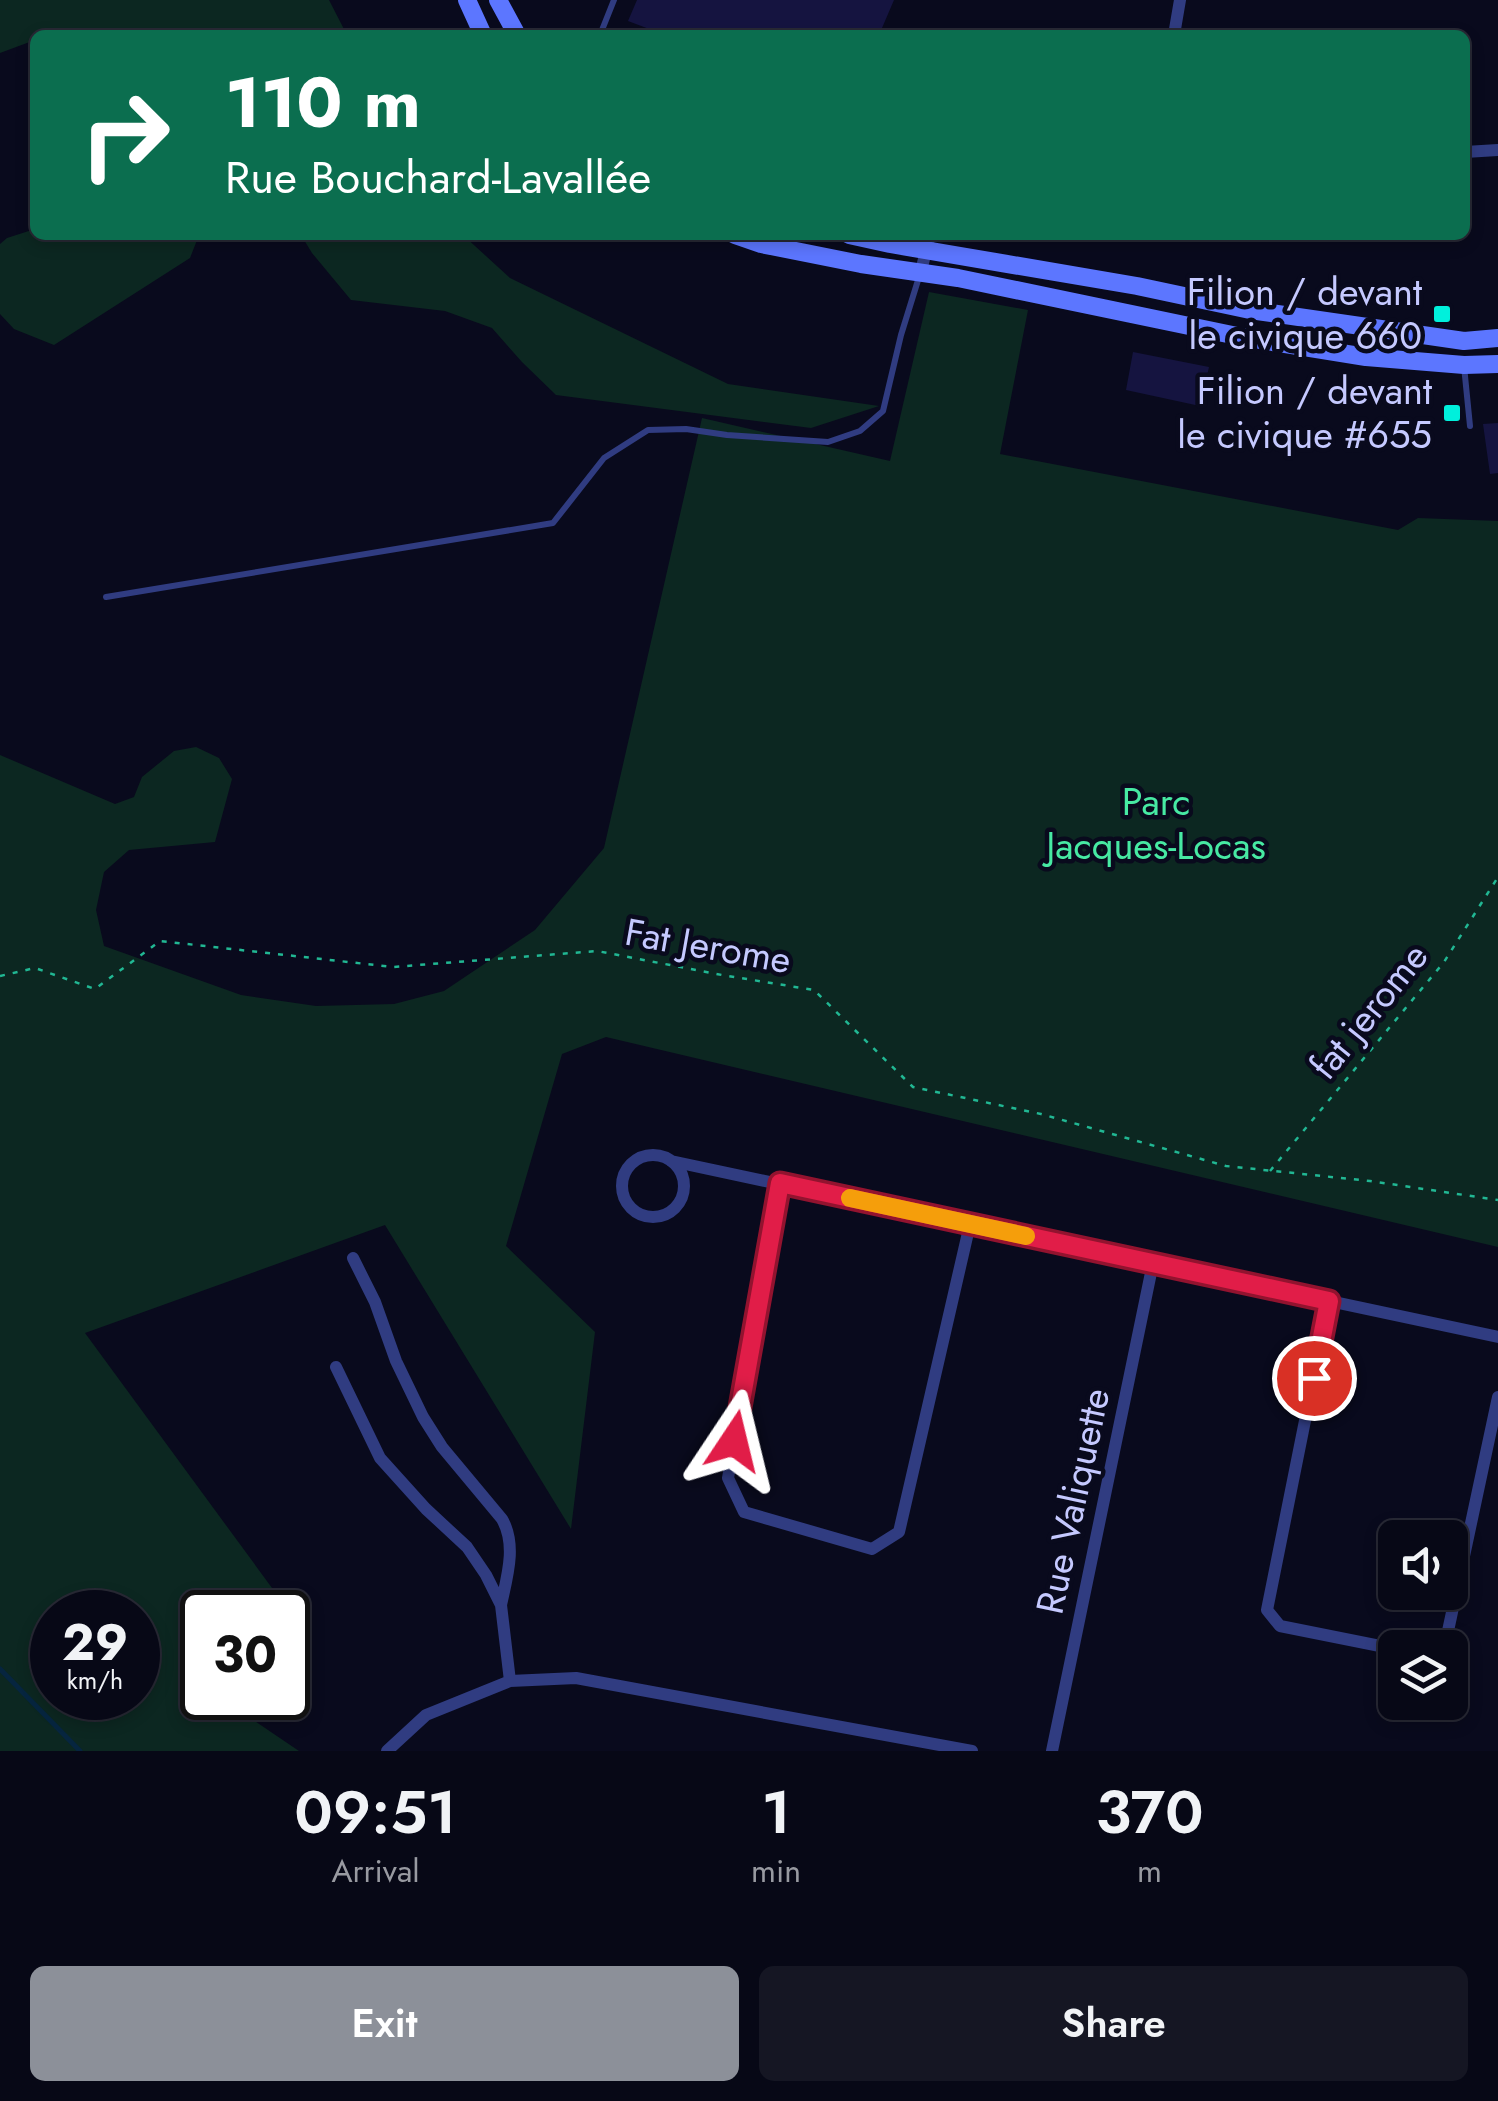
<!DOCTYPE html>
<meta charset="utf-8">
<style>
body{margin:0;font-family:Jost,sans-serif;background:#151623;color:#f1f3f6;height:100vh;display:flex;flex-direction:column;font-size:38px;white-space:nowrap}
*{box-sizing:border-box;margin:0}
p{font-size:32px;color:#989aa1}
.icon{flex:none;width:55px;height:55px;fill:none;stroke:currentColor;stroke-width:2;stroke-linecap:round;stroke-linejoin:round}
.map{position:relative;height:1751px;overflow:hidden}
.sheet{display:flex;flex-direction:column;background:#070816;flex:1}
.sheet>*{flex:none}
.hud{position:absolute;left:30px;top:30px;width:1440px;height:210px;border-radius:15px;box-shadow:0 5px 15px #0003,0 0 0 2px #282935;background:#0b6e4f;color:#fff;overflow:hidden}
.buttons{position:absolute;left:1378px;top:1520px;display:grid;gap:20px}
.buttons a{display:grid;place-items:center;width:90px;height:90px;border-radius:15px;background:#070816;box-shadow:0 5px 15px #0003,0 0 0 2px #282935;font-size:50px}
.speed{position:absolute;left:30px;top:1590px;display:flex;gap:20px;font-size:50px;font-weight:700;text-align:center}
.speed>*{display:grid;place-content:center;width:130px;height:130px;border-radius:50%;background:#070816;box-shadow:0 5px 15px #0003,0 0 0 2px #282935;line-height:1}
.speed small{font-size:25px;font-weight:400}
.speed .limit{border:5px solid #111;border-radius:15px;background:#fff;color:#111}
.pin{position:absolute;display:grid;place-items:center;width:85px;height:85px;color:#fff;margin:-42px;border:5px solid #fff;border-radius:50%;box-shadow:0 2px 10px #0007}
.me{position:absolute;width:110px;margin:-55px;rotate:10deg;stroke-linejoin:round;filter:drop-shadow(0 0 8px #0008)}
.turn{display:flex;align-items:center;gap:35px;height:210px;padding:0 30px;font-size:45px}
.turn .icon{width:130px;height:130px;stroke-width:2.5}
.turn b{display:block;font-size:70px;line-height:85px}
.eta{display:flex;justify-content:space-evenly;align-items:center;height:170px;text-align:center}
.eta b{font-size:60px;font-weight:600;line-height:70px}
.primary-button{display:flex;gap:20px;margin-top:auto;padding:20px 30px}
.primary-button a{flex:1;height:115px;border-radius:15px;background:#8c9099;color:#fff;font-size:40px;font-weight:600;line-height:115px;text-align:center}
.primary-button a+a{background:#151623;color:#f1f3f6}
.map>svg:first-child{display:block}
</style>
<div class="map">
<svg width="1498" height="1751" viewBox="0 0 1498 1751">
<rect width="100%" height="100%" fill="#090a1d"/>
<path fill="#0c2721" fill-rule="evenodd" d="M0,0h329l18,35 -295,-2 -17,2v5l-35,13z
M35,229v6h164l-9,23 -136,87 -40,-16 -14,-15v-70l7,-6z
M301,235h162l47,43 218,106 151,22 -68,22 -255,-33 -34,-33 -30,-34 -47,-17 -94,-11 -39,-47z
M929,292l99,18 -28,144 398,76 20,-12 80,3v726l-892,-210 -44,17 -56,192 89,86 -24,197 -186,-304 -300,108 212,289 -9,16v-26h-86v86h50l-9,15 56,38h-299v-996l115,49 19,-7 8,-20 32,-26 22,-4 23,11 13,21 -17,63 -86,8 -25,22 -8,38 8,36 137,49 75,11 78,-2 50,-13 91,-61 69,-82 98,-430 188,43zM52,1612h86v86h-86z"/>
<g fill="none" stroke-linecap="round" stroke-linejoin="round">
<path stroke="#06253f" stroke-width="5" d="M0,1669l80,82"/>
</g>
<path fill="#151440" d="M637,0h257l-15,35h-214l-37,-14z
M1133,352l76,15 -9,39 -74,-16z
M1498,423v50l-8,1 -7,-50z"/>
<g fill="none" stroke-linecap="round" stroke-linejoin="round">
<path stroke="#21b793" stroke-width="2.5" stroke-dasharray="5 8" stroke-linecap="butt" d="M0,976l35,-8 60,21 65,-48 233,26 204,-16 125,24 92,15 99,97 128,27 185,52 144,15 128,19
M1270,1171l174,-209 54,-85"/>
<path stroke="#303c81" stroke-width="6" d="M564,33l1,2
M600,35l14,-35
M1464,366l6,60
M106,597l447,-74 51,-65 44,-28 38,-1 41,6 101,7 32,-11 23,-20 18,-76 18,-58"/>
<path stroke="#303c81" stroke-width="12" d="M1174,35l6,-35
M1465,152l33,-2
M921,271l9,-36
M622 1186a31 31 0 1 1 62 0a31 31 0 1 1-62 0Z
M671,1161l827,176
M780,1183l-52,295 16,34 128,37 27,-17 71,-308
M353,1258l22,44 21,59 27,56 19,30 60,72c15,26 5,58 -1,86
M1329,1301l-62,309 13,16 115,23
M336,1367l44,91 46,51 41,38 19,28 15,30 9,76
M1437,1648l8,-3 53,-248
M387,1751l39,-36 84,-34 66,-3 396,73
M1052,1751l101,-488"/>
<path stroke="#5c76ff" stroke-width="18" d="M467,0l16,35
M498,0l19,35
M735,235l26,9 100,20 97,14 284,59 124,20 98,8 34,-1
M849,235l41,9 247,42 113,24 214,31 34,-3"/>
</g>
<g fill="none" stroke-linecap="round" stroke-linejoin="round">
<g stroke="#92132f" stroke-width="25">
<path id="route" d="M734,1441l46,-258 549,118 -15,77"/>
</g>
<use href="#route" stroke="#e11d48" stroke-width="18"/>
<path stroke="#f59e0b" stroke-width="18" d="M850,1198l176,38"/>
</g>
<g fill="#00f0dc" stroke="#090a1d" stroke-width="4">
<rect x="1432" y="304" width="20" height="20" rx="5"/>
<rect x="1442" y="403" width="20" height="20" rx="5"/>
</g>
<g text-anchor="middle" stroke-width="9" stroke-linejoin="round" paint-order="stroke">
<g font-size="38" fill="#c5c9ff" stroke="#090a1d" text-anchor="end">
<text x="1422" y="305">Filion / devant<tspan x="1422" dy="44">le civique 660</tspan></text>
<text x="1432" y="404">Filion / devant<tspan x="1432" dy="44">le civique #655</tspan></text>
</g>
<g font-size="38" fill="#47e9a3" stroke="#090a1d">
<text x="1156" y="815">Parc<tspan x="1156" dy="44">Jacques-Locas</tspan></text>
</g>
<g font-size="38" fill="#c5c9ff" stroke="#090a1d">
<text transform="translate(708 946) rotate(10)" y="13">Fat Jerome</text>
<text transform="translate(1369 1011) rotate(-51)" y="13">fat jerome</text>
<text transform="translate(1073 1501) rotate(-78)" y="13">Rue Valiquette</text>
</g>
</g>
</svg>
<div class="buttons">
<a><svg class="icon" aria-label="sound" viewBox="0 0 24 24"><path d="M4 9h4l5-4v14l-5-4H4zM17 9q2 3 0 6"/></svg></a>
<a><svg class="icon" aria-label="layers" viewBox="0 0 24 24"><path d="M12 4l9 5-9 5-9-5zM3 14l9 5 9-5"/></svg></a>
</div>
<div class="speed"><div>29<small>km/h</small></div><div class="limit">30</div></div>
<div class="pin" style="left:1314px;top:1378px;background:#d93025"><svg class="icon" aria-label="arrive" viewBox="0 0 24 24"><path d="M6 21V4h12l-3 4 3 4H6"/></svg></div>
<svg class="me" style="left:734px;top:1441px" viewBox="-20 -20 40 40"><path d="M0-17L14 15 0 8-14 15z" fill="#e11d48" stroke="#fff" stroke-width="4"/></svg>
<div class="hud">
<div class="turn"><svg class="icon" aria-label="right" viewBox="0 0 24 24"><path d="M7 20v-9h11M14 6l5 5-5 5"/></svg><div><b>110 m</b>Rue Bouchard-Lavallée</div></div>
</div>
</div>
<section class="sheet">
<div class="eta">
<div><b>09:51</b><p>Arrival</p></div>
<div><b>1</b><p>min</p></div>
<div><b>370</b><p>m</p></div>
</div>
<div class="primary-button"><a>Exit</a><a>Share</a></div>
</section>
